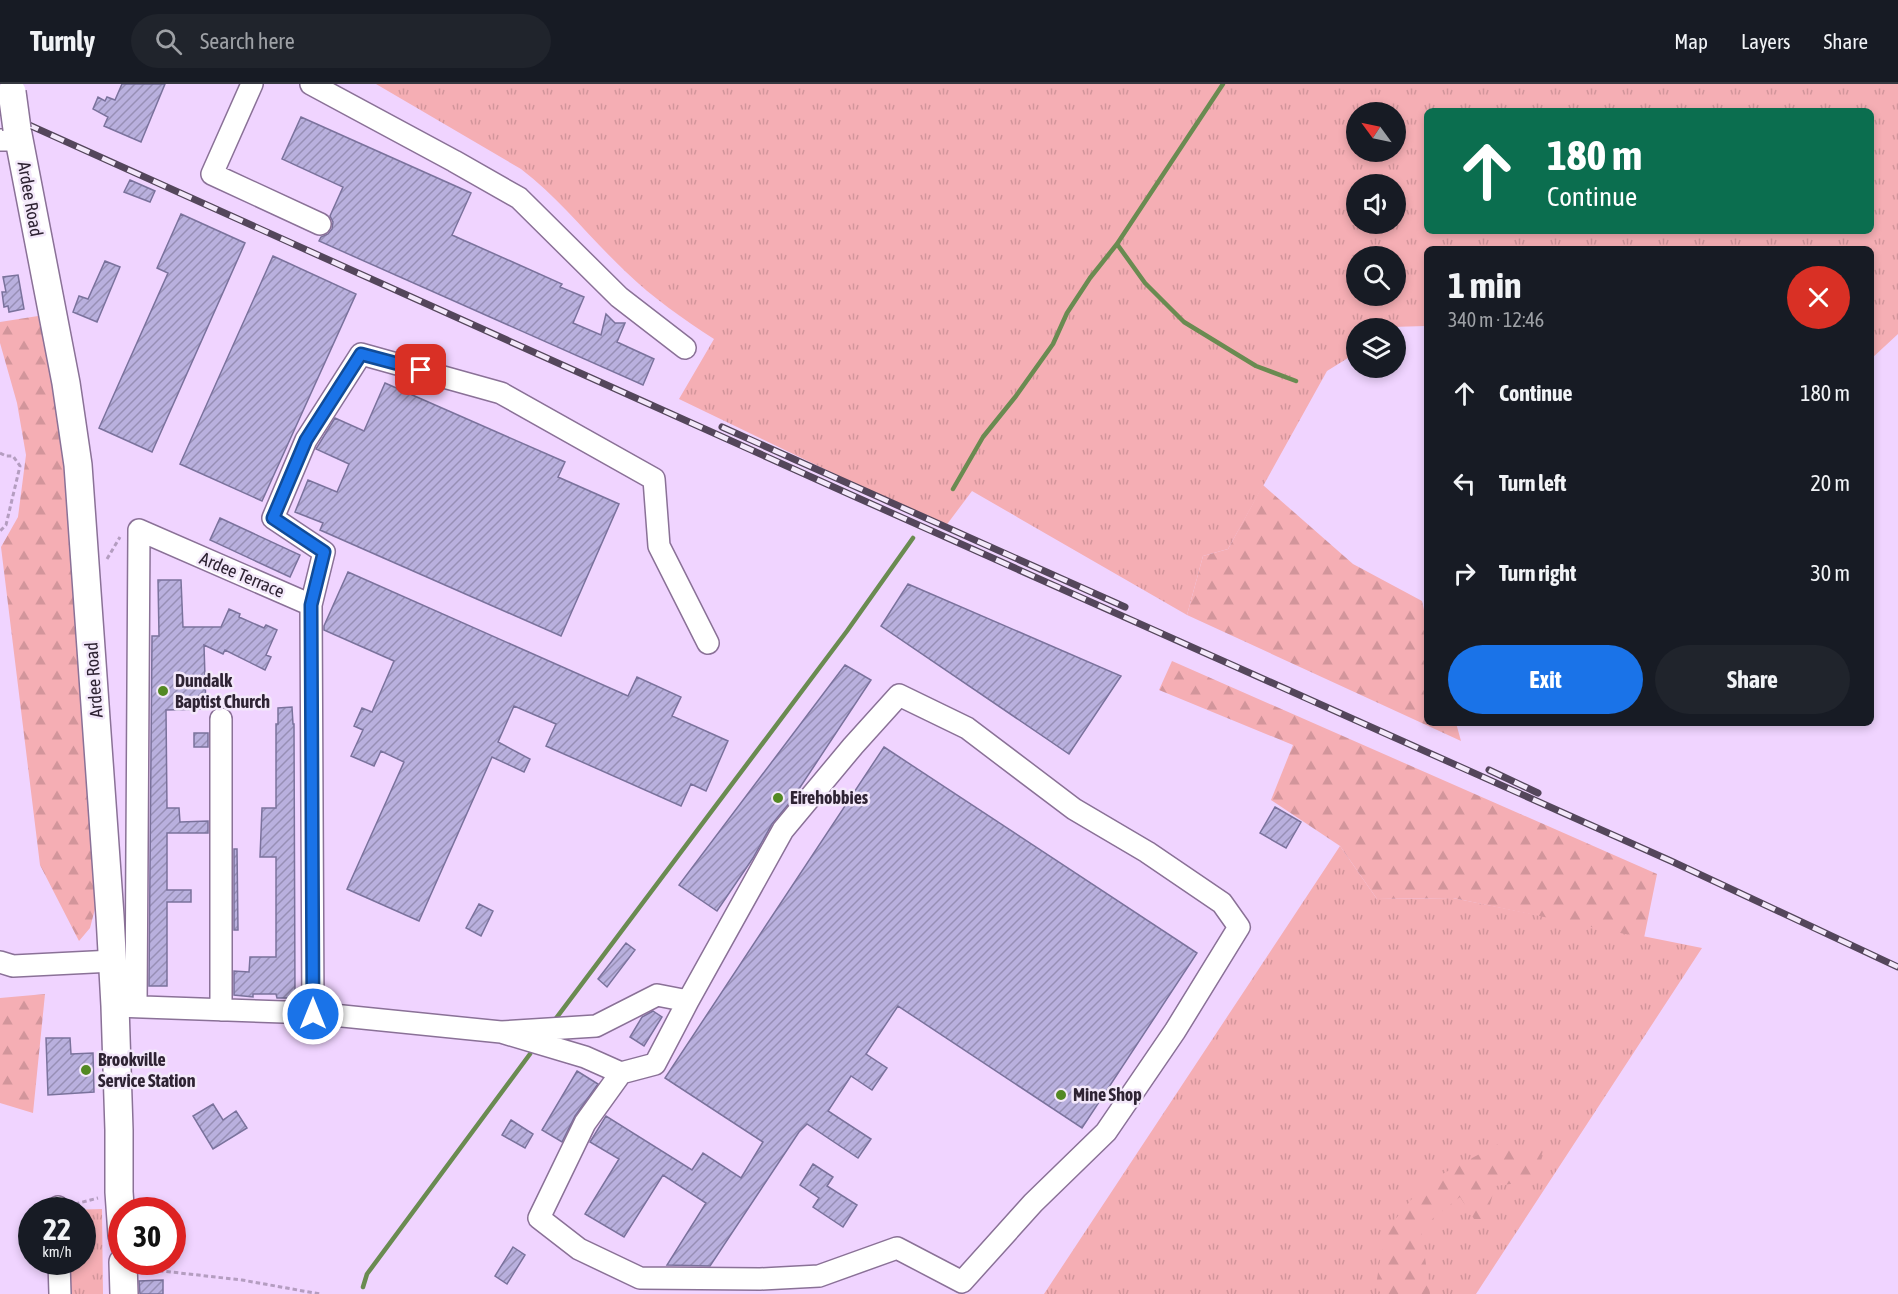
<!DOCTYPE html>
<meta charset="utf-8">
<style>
body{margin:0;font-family:"Asap Condensed",sans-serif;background:#20242c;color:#f1f3f6;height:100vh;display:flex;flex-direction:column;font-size:22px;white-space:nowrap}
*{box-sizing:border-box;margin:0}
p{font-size:20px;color:#9ea1a6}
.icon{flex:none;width:33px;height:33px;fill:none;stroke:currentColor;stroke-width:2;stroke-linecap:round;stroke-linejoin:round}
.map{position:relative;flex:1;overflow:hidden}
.drawer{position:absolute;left:1424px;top:162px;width:450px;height:480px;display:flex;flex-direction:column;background:#171b24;border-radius:9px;box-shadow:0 3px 9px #0003}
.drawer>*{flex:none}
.hud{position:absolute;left:1424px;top:24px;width:450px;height:126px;border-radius:9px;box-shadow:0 3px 9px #0003;background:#0b6e4f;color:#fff;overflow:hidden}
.needle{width:39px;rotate:303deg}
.controls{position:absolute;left:1346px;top:18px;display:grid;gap:12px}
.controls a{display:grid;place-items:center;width:60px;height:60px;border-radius:50%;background:#171b24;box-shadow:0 3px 9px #0003;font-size:30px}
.speed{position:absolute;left:18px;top:1113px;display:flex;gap:12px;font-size:30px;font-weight:700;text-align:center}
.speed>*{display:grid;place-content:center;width:78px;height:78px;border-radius:50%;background:#171b24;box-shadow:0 3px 9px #0003;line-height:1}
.speed small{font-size:15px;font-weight:400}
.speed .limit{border:9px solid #d22;background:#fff;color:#111}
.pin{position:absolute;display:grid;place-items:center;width:51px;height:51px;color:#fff;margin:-26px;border-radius:12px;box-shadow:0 3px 9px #0006}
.me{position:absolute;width:66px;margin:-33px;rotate:0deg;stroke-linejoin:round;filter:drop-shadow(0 0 4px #0008)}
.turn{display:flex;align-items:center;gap:21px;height:126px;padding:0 24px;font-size:27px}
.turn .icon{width:78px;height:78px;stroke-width:2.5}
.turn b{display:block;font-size:42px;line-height:51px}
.round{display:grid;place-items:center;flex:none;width:63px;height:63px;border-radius:32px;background:#20242c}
.headline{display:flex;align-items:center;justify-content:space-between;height:102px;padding:0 24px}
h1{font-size:36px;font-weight:700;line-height:45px}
.primary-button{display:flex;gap:12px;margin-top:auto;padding:12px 24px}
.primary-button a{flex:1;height:69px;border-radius:36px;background:#1a73e8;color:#fff;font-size:24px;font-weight:700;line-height:69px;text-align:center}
.primary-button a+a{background:#20242c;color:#f1f3f6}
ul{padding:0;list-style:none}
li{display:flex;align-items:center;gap:18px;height:90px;padding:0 24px}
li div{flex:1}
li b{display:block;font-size:22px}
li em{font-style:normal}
header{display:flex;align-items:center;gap:36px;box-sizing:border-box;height:84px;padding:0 30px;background:#171b24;border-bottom:2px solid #363941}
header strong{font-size:28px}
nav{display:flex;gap:33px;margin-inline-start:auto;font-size:21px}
.search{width:420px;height:54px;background:#20242c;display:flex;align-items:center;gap:15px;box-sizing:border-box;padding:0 21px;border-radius:33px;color:#9ea1a6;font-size:22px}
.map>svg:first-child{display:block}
</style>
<header>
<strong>Turnly</strong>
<div class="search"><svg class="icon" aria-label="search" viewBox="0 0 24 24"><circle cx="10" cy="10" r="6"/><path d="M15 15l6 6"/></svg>Search here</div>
<nav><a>Map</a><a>Layers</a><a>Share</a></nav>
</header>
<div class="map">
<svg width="1898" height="1210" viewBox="0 0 1898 1210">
<defs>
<pattern id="grass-tufts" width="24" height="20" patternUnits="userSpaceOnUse" patternTransform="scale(1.5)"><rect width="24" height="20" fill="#f5aeb4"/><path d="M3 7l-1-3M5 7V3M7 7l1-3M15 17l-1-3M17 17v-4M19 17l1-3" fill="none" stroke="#d2959b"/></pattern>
<pattern id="forest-firs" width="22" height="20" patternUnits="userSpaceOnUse" patternTransform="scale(1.5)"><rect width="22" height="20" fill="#f5aeb4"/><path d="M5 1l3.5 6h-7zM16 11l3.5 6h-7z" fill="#d2959b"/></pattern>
<pattern id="building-hatch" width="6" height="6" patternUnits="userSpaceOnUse" patternTransform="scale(1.5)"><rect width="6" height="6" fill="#b9b0de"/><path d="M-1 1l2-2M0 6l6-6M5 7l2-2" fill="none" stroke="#978fb5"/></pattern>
</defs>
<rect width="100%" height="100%" fill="#f0d4ff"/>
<path fill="url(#grass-tufts)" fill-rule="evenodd" d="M376,0h1522v250l-27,25 -1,-110h-444v77l-70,2v25l-29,18 -99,178 -25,7 -16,59 -215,-124 -27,36 -266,-128 35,-60c-31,-20 -61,-41 -88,-67 -36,-34 -66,-73 -105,-103zM1426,27h444v120h-444zM1356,28h39v40h-39zM1356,100h39v40h-39zM1356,172h39v40h-39z
M1340,762l37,53 76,-1 249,50 -226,346h-432z
M102,1125l1,85h-38v-32h17v-52h-12z"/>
<path fill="url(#forest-firs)" d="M38,232l22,95 18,186 18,308 -6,23 -11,13 -39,-76 -39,-318 17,-30 8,-62 -9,-52 -17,-60v-21z
M1263,401l90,79 69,37 4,18v104h30l5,18 -274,-126 16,-59 25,-7z
M1172,577l485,213 -13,64 -191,-40 -76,1 -37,-53 -69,-46 22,-55 -134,-55z
M45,910l-12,119 -33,-10v-105z
M1498,1060l46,3 -10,34 -39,5 -9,33h-12l-14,-22 -39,31 9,66h-49l-5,-9 9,-53 39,-48z"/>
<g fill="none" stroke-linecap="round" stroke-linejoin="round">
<path stroke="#6a8b51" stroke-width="4.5" d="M1117,160l28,39 39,39 72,44 40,15
M953,405l30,-52 33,-41 37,-52 14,-31 23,-35 27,-34 106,-160
M554,937l293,-390 66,-93
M363,1203l4,-13 163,-220"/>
</g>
<path fill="url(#building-hatch)" stroke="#7a729c" stroke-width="1.5" d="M122,0h43l-24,58 -37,-16 4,-9 -15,-8 5,-12 7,4 2,-4 8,3z
M301,33l170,76 -19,42 110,49 -2,3 24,10 -11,26 28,12 5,-21 9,9h10l-8,19 37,17 -11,26 -324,-144 2,-4 7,-3 4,-5 1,-7 -3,-6 13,-29 -61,-28z
M130,96l25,11 -5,11 -26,-10z
M181,130l64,29 -93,209 -53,-24 69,-155 -11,-5z
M273,172l83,38 -94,207 -82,-37z
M105,177l15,6 -23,55 -24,-10 6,-16 9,3z
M18,191l6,34 -15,3 -1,-6 -4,1 -2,-15h4l-3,-15z
M385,299l180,79 -7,15 61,27 -58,132 -241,-106 3,-7 -28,-11 13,-32 29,12 12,-28 -33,-15 19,-31 29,13z
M220,434l80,37 -10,22 -80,-37z
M348,488l280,124 9,-19 44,20 -9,19 56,25 -22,50 -15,-7 -10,22 -135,-60 10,-22 -42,-18 -16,36 32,17 -6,13 -32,-15 -73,164 -72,-32 57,-127 -23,-11 -7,15 -23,-10 12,-26 -9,-4 8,-18 10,4 22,-51 -70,-31v-4z
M158,496h23l2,47h38l8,-18 11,5 -1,3 25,11 2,-3 11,5 -11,25 5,2 -6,13 -40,-20 -2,4 -19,-9 2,64 -40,1 1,98h12l1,14 28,-1v12h-41v57h24v12h-24v84h-18l3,-350h7z
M908,500l213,92 -52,78 -188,-128z
M845,581l26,15 -80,121 -19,23 -19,34 -36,53 -38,-26z
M292,623l1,17h1l1,274h-18l-1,-4h-23v3l-19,-2v-24l15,1 1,-15h26v-100h-16l2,-49h14v-84h2v-16z
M194,649h14v14h-14z
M884,663l313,206 -115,175 -184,-122 -32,48 21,14 -15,22 -21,-14 -23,35 43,28 -13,19 -51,-34 -8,8 -89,134 -43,-1 39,-62 -43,-28 -39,62 -39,-23 34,-55 -29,-17 16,-26 86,54 11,-17 38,25 22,-36 -98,-64z
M1275,723l26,15 -15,26 -26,-15z
M234,765h3l1,81h-4z
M479,820l14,7 -12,25 -15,-8z
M626,859l9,7 -28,37 -9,-8z
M653,927l9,6 -18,29 -14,-9 12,-20z
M46,954h24l1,16 22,-1 1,39 -46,3z
M577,987l21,13 -23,32 -13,26 -20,-12z
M213,1020l10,16 13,-9 11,17 -34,21 -20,-33z
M511,1036l22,14 -8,14 -23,-13z
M813,1080l20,13 -6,9 30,19 -14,22 -30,-20 6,-9 -19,-13z
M513,1163l12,8 -18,29 -12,-8z
M163,1196v14h-23l-1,-13z"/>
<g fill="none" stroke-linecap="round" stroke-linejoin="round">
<g stroke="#8a7197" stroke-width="24">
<path id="minor" d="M252,0l-40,90 108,50
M311,0l143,77 65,37 100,99 66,51
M0,56h19
M311,521l13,-53 -51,-34 33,-78 55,-86 140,39 153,86 5,67 49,97
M0,878l13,4 100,-5
M115,922l198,7 -2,-408 -172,-75 -3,476
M221,926v-291
M313,929l188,19 95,-6 61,-31 31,6 -33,63 -34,9 -36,-16 -84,-25
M621,989l-36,50 -46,95 40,31 61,29 120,1 59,-3 78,-28 65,34 71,-79 73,-71 69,-101 64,-104 -17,-24 -75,-51 -73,-43 -107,-81 -68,-33 -46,51 -70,84 -95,171
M58,1123v3
M59,1178l1,32"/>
</g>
<g stroke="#8a7197" stroke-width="30">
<path id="major" d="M17,45l49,254 12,82 32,451 5,90 4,124v62l3,43
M123,1178l1,32"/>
</g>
<path stroke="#b49dc0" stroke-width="3" stroke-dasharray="4.5 3" stroke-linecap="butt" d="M0,369l6,3h7l7,10 -14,59 -6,6
M107,475l13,-22
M75,1120l23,-6
M144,1185l98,11 78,14"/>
<use href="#minor" stroke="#fff" stroke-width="21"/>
<use href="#major" stroke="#fff" stroke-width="27"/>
<g stroke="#54465b" stroke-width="7">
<path id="rail" d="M0,28l858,386 813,363 227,106
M722,343l403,180
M1489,686l49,23"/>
</g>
<use href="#rail" stroke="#f3e8fa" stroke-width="4.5" stroke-dasharray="14" stroke-linecap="butt"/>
<g stroke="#8a7197" stroke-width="30" stroke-linecap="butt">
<path id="major-bridge" d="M12,8l5,37"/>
</g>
<use href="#major-bridge" stroke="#fff" stroke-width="27"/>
</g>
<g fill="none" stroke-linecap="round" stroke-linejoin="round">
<g stroke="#114b97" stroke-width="15">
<path id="route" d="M313,930l-2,-409 13,-53 -51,-34 33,-78 55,-86 60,16"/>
</g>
<use href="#route" stroke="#1a73e8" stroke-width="10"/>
</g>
<g fill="#538923" stroke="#f3e8fa" stroke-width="2">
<circle cx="163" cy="607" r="6"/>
<circle cx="778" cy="714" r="6"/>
<circle cx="86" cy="986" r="6"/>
<circle cx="1061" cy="1011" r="6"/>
</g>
<g text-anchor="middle" stroke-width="5" stroke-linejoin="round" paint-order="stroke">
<g font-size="18" fill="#2e2333" stroke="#f3e8fa">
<text transform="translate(30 115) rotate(80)" y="6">Ardee Road</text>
<text transform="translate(242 491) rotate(23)" y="6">Ardee Terrace</text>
<text transform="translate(94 596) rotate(-94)" y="6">Ardee Road</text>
</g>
<g font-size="18" font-weight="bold" fill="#2e2333" stroke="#f3e8fa" text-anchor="start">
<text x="175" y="603">Dundalk<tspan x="175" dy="21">Baptist Church</tspan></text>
<text x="790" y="720">Eirehobbies</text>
<text x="98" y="982">Brookville<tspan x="98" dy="21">Service Station</tspan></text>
<text x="1073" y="1017">Mine Shop</text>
</g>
</g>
</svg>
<div class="controls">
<a><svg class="needle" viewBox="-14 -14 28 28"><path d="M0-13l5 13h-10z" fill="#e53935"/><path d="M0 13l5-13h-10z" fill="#9ea1a6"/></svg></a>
<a><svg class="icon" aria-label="sound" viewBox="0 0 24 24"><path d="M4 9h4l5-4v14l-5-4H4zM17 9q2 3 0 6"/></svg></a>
<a><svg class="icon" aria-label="search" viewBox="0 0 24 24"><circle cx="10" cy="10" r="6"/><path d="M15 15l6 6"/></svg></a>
<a><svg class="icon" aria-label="layers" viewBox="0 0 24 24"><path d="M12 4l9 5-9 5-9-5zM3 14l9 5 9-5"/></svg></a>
</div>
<div class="speed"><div>22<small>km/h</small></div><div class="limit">30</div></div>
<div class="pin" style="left:421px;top:286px;background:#d93025"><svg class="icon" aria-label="arrive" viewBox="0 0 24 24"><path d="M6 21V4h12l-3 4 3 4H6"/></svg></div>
<svg class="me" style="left:313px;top:930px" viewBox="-20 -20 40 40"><circle r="17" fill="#1a73e8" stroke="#fff" stroke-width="3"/><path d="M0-11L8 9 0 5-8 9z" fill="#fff"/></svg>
<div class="hud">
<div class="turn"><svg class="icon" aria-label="ahead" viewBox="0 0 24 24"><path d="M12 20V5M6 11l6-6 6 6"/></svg><div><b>180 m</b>Continue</div></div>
</div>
<section class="drawer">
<div class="headline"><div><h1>1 min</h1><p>340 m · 12:46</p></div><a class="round" style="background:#d93025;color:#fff"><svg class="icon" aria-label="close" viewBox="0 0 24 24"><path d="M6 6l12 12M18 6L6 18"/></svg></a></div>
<ul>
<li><svg class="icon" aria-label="ahead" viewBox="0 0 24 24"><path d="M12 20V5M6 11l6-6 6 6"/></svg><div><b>Continue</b></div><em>180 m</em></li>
<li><svg class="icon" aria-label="left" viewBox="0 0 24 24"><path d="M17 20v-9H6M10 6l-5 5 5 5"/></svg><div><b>Turn left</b></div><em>20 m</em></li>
<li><svg class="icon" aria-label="right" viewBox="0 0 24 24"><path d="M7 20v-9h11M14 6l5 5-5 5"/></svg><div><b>Turn right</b></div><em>30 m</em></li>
</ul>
<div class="primary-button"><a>Exit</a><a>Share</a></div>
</section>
</div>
